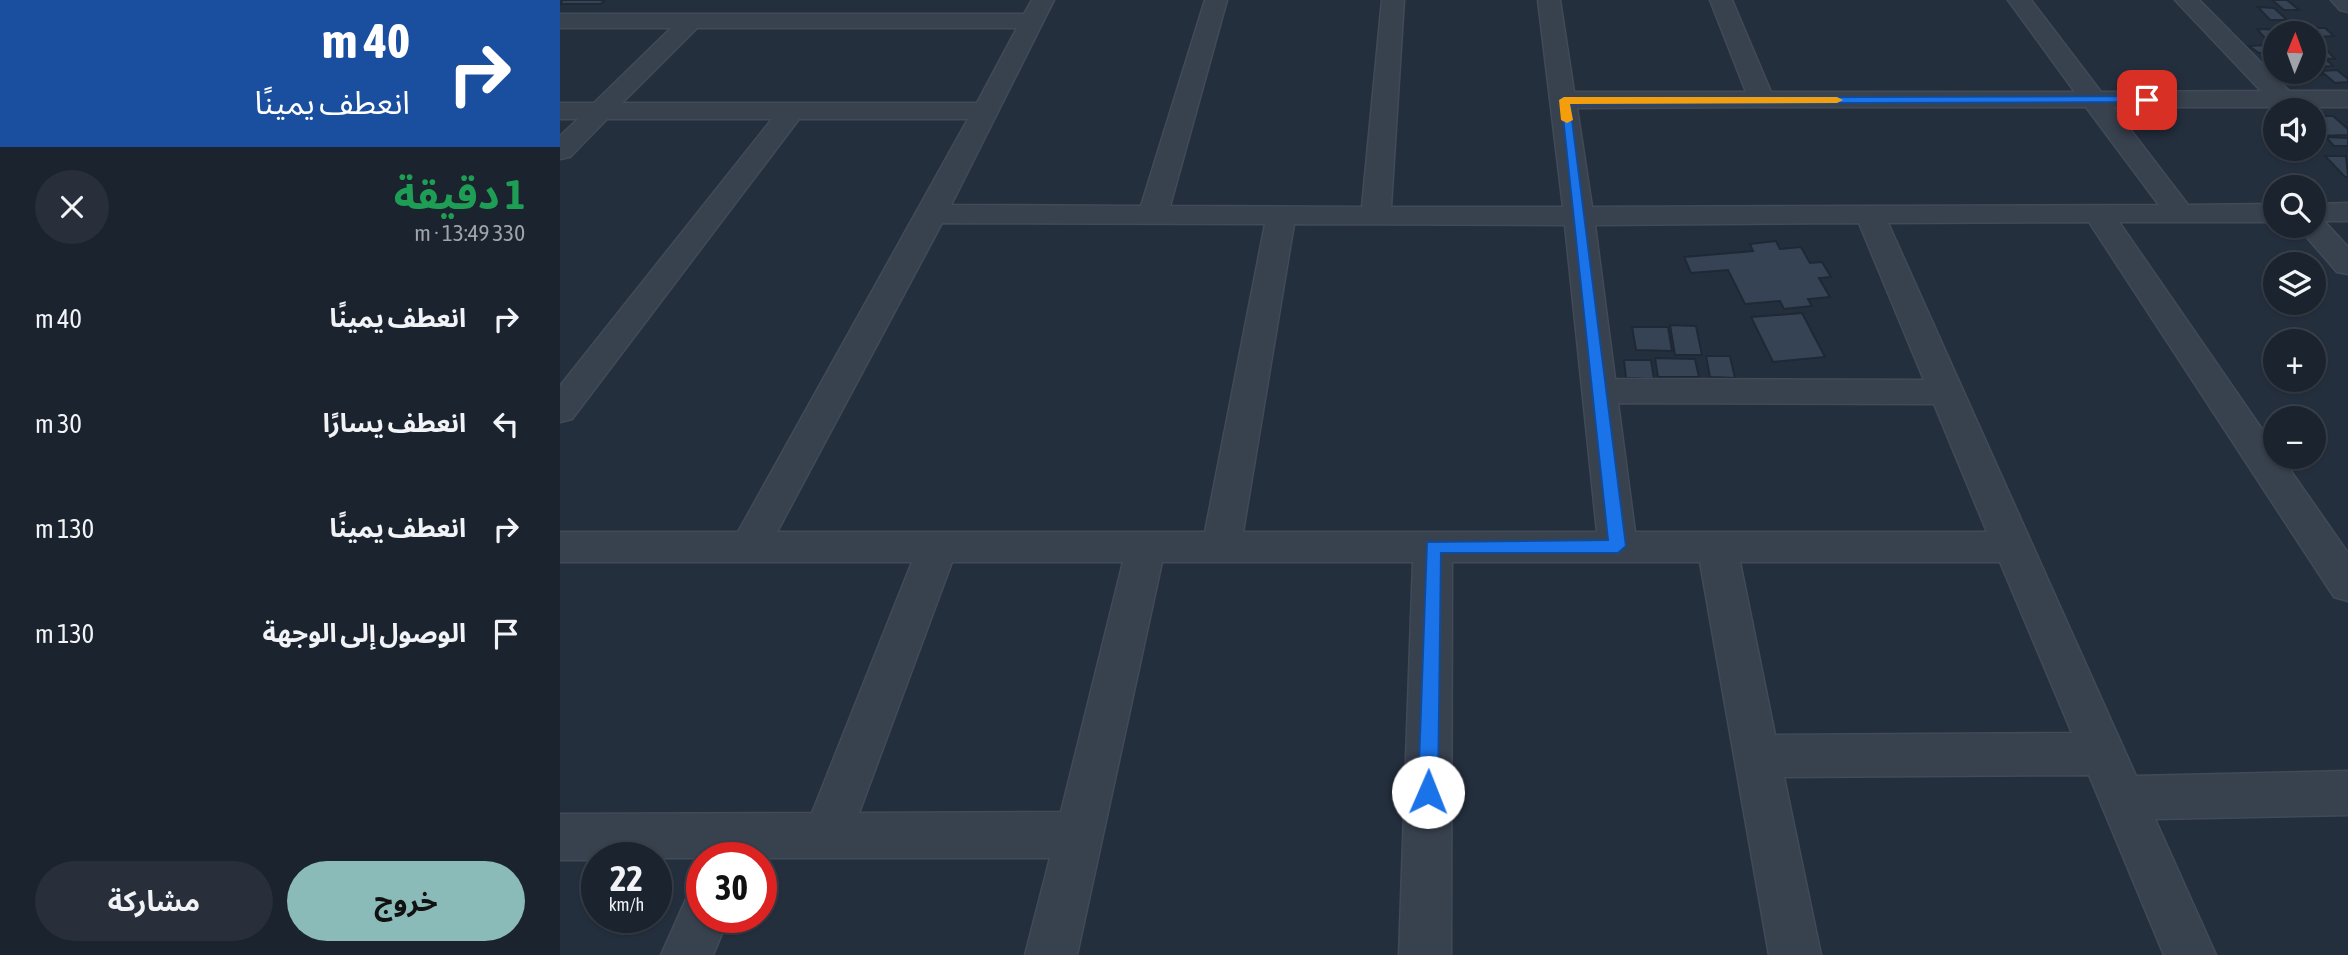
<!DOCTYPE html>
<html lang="ar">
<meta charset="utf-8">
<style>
body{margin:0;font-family:"Asap Condensed","Noto Sans Arabic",sans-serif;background:#282f3a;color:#f1f3f6;direction:rtl;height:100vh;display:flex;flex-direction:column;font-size:26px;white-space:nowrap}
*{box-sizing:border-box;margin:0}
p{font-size:23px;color:#a0a4aa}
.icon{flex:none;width:38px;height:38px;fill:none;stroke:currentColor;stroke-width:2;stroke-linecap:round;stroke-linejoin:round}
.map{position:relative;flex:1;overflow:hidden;direction:ltr}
.panel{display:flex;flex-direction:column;background:#1b232e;width:560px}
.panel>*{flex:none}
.hud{background:#1a4fa0;color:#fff;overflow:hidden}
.needle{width:46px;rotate:1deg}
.fabs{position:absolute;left:1703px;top:21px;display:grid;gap:14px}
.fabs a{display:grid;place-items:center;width:63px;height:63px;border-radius:50%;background:#1b232e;box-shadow:0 2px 5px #0004,0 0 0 2px #39404a;font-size:35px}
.speed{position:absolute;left:21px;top:842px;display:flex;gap:14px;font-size:35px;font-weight:700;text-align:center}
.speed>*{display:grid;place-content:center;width:91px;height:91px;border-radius:50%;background:#1b232e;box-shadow:0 2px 5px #0004,0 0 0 2px #39404a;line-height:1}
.speed small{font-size:18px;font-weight:400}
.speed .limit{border:10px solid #d22;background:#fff;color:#111}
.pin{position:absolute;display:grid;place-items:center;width:60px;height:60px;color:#fff;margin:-30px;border-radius:14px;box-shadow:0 4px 10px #0006}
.me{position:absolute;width:77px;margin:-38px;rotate:1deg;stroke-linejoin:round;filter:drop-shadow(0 0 5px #0008)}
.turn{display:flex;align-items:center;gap:24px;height:147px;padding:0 35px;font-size:32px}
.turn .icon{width:91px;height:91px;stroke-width:2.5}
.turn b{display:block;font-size:49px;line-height:60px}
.round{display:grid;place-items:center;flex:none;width:74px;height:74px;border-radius:37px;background:#282f3a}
.head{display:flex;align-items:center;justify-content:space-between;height:119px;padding:0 35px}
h1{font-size:42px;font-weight:700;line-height:52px;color:#1e9e55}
.primary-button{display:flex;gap:14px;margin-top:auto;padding:14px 35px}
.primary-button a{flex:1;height:80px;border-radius:42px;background:#8bbbb9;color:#111;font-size:28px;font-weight:700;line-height:80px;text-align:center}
.primary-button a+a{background:#282f3a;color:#f1f3f6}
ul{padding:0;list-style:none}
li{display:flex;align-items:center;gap:21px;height:105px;padding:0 35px}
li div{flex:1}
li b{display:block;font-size:26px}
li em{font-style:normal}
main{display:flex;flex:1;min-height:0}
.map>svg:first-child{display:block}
</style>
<main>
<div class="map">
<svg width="1788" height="955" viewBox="0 0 1788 955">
<rect width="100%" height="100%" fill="#242f3e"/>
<path fill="#364354" stroke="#1f2835" stroke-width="2" d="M3,0h42l-4,4h-41z
M1712,0h15l12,10h-15z
M1698,7l16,1 13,12h-17z
M1749,28h16l9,8 -15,1z
M1697,29l35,1 4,3h-21v12h-4z
M1706,45l9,7 -16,1 -10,-7z
M1754,45l9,1 12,13 -21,-1z
M1767,60l6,6 -18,1 9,8h-32l-4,-3h26v-11z
M1777,70l11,9v3l-13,1 -14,-12z
M1754,116h19l15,13v6l-29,1 -5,-5z
M1766,137l22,1v8h-14z
M1765,156h21l2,21h-3z
M1216,241l4,8 21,-2 9,16 12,-1 9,15 -12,1 11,19 -22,2 4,7 -28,3 -4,-8 -35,3 -17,-34 -37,3 -7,-16 69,-6 -3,-7z
M1242,313l23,44 -52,5 -22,-45z
M1110,325l26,1 6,29h-27z
M1072,327h36l4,24 -36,-1z
M1146,356h24l5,22 -25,-1z
M1095,358l40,1 4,18h-41z
M1064,360h27l3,19 -28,-1z"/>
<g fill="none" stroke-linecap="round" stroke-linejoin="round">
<g stroke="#414a57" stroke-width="3">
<path id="minor" d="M472,0h22l-103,205 190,1 64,-206h22l-57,206 192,1 20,-207h22l-13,207h172l-25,-207h22l14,92h172l-36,-92h22l39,92h304l-67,-92h23l70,92 160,-1 -86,-91h24l90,91h59v16h-235l75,98 87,-1v18h-156l156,226v9h6l67,96v48l-14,-4 -245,-375 -201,1 248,553 212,-5v44l-193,4 61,136h-52l-75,-180 -305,2 37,178h-52l-69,-393h-248l-1,393h-52l14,-393h-251l-85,393h-52l25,-97h-453v2h-37v-46l252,-1 100,-251h-352v-30h178l230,-413h-169l-227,300 -12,3v-36l212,-267h-165l-37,38 -10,2v-23l18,-17h-18v-16h34l77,-75h-111v-14h464zM137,28h320l-40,75h-355zM1201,107h325l73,98 -567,2 -15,-99zM382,223l323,1 -60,308h-428zM1299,223l65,157 -309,-1 -20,-154zM734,224l271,1 32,307h-354zM1058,403l316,1 53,128h-352zM392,562h171l-62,250 -202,1zM1180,562h260l72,171 -297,2z
M1771,0h17v12l-8,-2z
M1788,203v18h-24l24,26v27l-11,-2 -40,-46h17v-22z
M142,893v24h27l-16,38h-52l25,-56z"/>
</g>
<use href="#minor" fill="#38414e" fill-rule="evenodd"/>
</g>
<path fill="#1a73e8" stroke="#114b97" stroke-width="2" d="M1587,96l5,4 -1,2 -581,2 56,442 -8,7h-177l-3,239 -3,6 -7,3 -7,-3 -3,-6 9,-250 181,-2 -47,-442z"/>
<path fill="#f59e0b" d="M1004,97h273l6,3 -6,3 -267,1 3,16 -6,3 -6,-3 -2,-20z"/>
</svg>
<div class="fabs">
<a><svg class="needle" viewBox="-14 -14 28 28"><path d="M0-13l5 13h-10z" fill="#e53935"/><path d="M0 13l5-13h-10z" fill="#a0a4aa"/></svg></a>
<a><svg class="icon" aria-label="sound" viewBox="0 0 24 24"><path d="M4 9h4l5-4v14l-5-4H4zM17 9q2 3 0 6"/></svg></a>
<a><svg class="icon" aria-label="search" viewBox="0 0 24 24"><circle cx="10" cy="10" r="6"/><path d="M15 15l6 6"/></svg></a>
<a><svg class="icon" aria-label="layers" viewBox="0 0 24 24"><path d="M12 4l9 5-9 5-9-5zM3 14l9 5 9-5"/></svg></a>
<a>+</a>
<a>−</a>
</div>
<div class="speed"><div>22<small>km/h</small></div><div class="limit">30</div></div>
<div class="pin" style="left:1587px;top:100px;background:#d93025"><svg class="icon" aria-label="arrive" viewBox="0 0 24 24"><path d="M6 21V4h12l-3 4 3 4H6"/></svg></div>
<svg class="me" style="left:868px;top:792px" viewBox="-20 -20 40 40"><circle r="19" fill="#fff"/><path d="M0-13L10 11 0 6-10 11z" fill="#1a73e8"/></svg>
</div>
<section class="panel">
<div class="hud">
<div class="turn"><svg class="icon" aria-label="right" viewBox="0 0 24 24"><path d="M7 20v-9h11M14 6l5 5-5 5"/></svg><div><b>40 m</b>انعطف يمينًا</div></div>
</div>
<div class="head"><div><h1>1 دقيقة</h1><p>330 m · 13:49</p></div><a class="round"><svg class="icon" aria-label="close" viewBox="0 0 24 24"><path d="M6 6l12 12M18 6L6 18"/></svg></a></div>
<ul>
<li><svg class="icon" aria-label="right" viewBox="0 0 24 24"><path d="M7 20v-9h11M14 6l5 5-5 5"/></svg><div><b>انعطف يمينًا</b></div><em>40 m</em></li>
<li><svg class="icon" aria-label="left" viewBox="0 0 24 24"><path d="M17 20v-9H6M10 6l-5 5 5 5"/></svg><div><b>انعطف يسارًا</b></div><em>30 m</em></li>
<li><svg class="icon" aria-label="right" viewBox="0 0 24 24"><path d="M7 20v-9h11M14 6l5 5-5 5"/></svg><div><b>انعطف يمينًا</b></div><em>130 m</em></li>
<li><svg class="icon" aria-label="arrive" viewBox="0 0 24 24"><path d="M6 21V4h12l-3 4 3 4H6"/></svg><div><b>الوصول إلى الوجهة</b></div><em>130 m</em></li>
</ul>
<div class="primary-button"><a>خروج</a><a>مشاركة</a></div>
</section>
</main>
